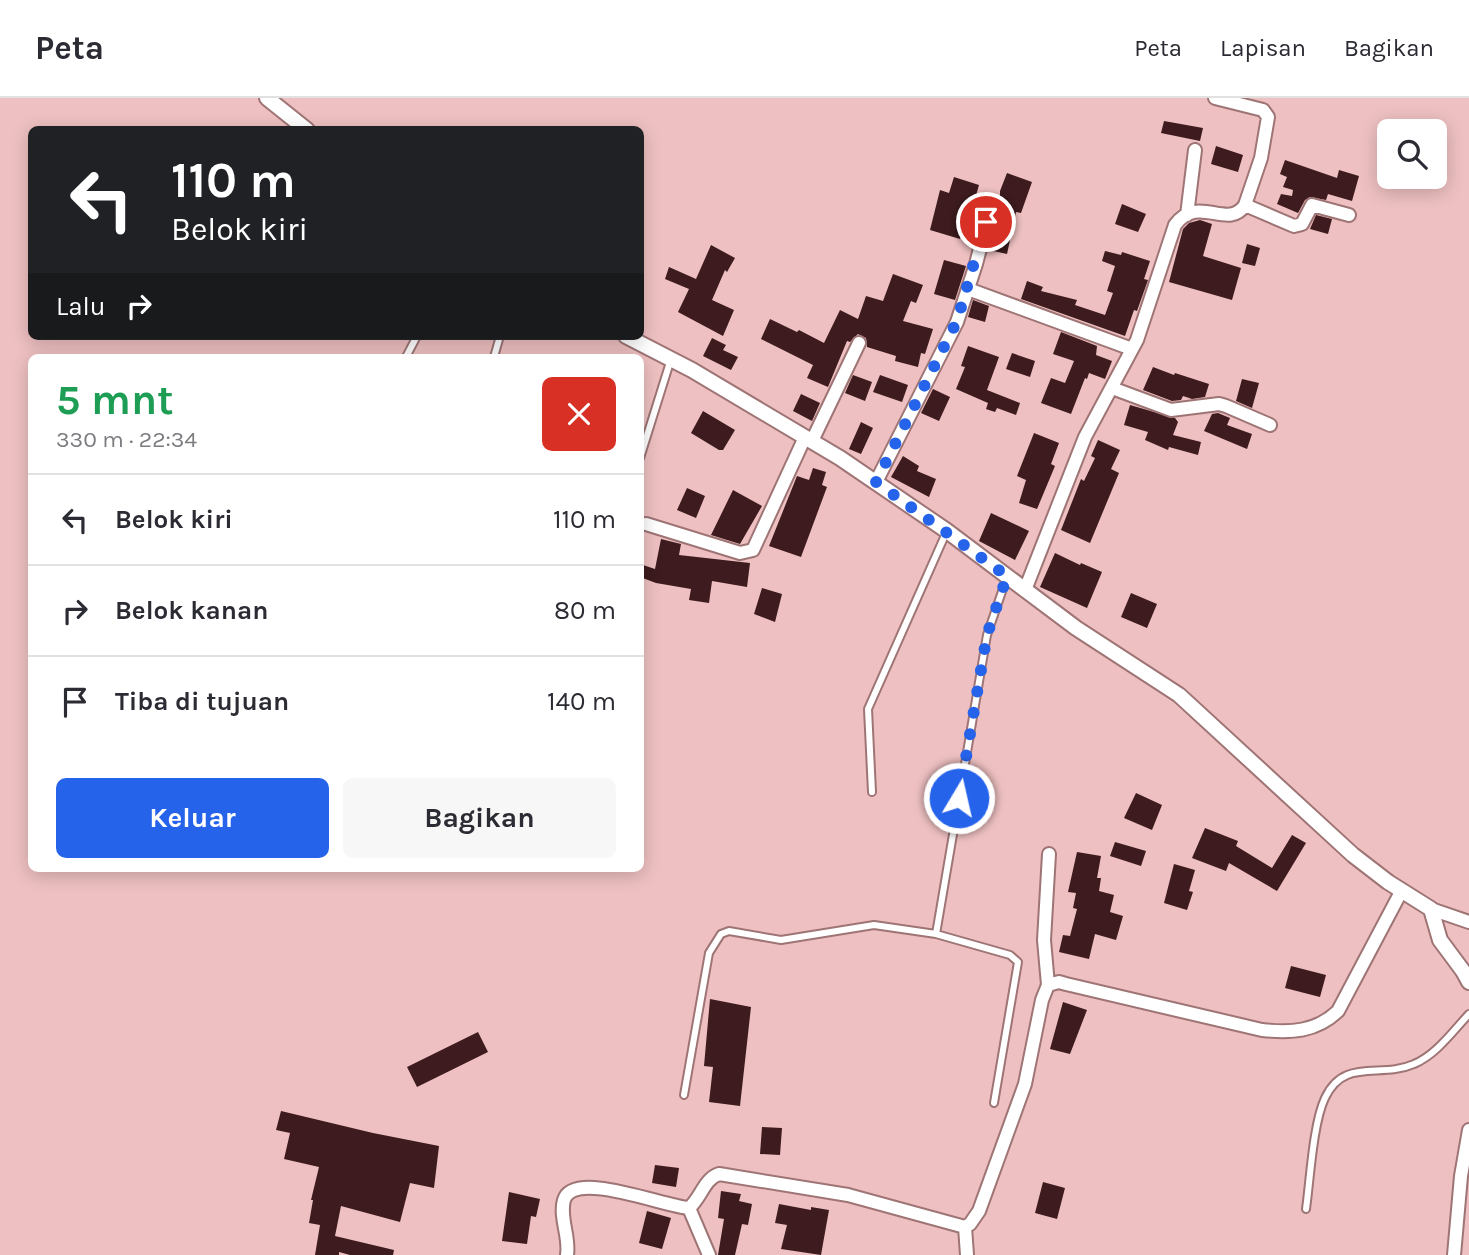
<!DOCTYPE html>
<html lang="id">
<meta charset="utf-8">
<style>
body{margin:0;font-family:Karla,sans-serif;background:#f7f7f7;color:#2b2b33;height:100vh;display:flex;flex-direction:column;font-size:26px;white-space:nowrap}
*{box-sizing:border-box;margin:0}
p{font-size:23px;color:#7c7c81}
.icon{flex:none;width:38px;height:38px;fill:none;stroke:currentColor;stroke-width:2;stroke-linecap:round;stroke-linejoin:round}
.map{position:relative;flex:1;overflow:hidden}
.panel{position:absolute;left:28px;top:256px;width:616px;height:518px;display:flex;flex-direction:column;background:#fff;border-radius:10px;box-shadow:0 4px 18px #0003}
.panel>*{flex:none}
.guide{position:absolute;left:28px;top:28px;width:616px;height:214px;border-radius:10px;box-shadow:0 4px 18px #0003;background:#202124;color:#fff;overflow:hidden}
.fabs{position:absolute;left:1377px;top:21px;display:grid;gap:14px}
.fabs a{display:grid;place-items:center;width:70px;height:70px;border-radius:10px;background:#fff;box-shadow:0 4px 18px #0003;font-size:35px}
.pin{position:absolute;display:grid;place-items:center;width:60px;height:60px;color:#fff;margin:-30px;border:4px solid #fff;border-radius:50%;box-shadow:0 2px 7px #0007}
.me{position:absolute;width:77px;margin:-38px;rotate:9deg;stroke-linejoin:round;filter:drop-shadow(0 0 5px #0008)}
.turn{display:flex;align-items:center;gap:24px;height:147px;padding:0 28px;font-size:32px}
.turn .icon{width:91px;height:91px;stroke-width:2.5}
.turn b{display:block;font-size:49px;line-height:60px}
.then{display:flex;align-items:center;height:66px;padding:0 28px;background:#0003;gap:14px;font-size:26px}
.round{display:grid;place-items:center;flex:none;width:74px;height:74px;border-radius:10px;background:#f7f7f7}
.overview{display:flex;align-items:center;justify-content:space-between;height:119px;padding:0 28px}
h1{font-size:42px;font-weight:700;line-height:52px;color:#1e9e55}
.primary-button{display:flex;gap:14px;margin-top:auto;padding:14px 28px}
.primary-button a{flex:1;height:80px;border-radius:10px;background:#2563eb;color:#fff;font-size:28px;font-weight:700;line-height:80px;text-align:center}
.primary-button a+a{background:#f7f7f7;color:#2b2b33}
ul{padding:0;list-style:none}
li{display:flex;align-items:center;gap:21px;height:91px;padding:0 28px;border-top:2px solid #e1e1e2}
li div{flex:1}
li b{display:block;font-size:26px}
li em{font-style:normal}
header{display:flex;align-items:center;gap:42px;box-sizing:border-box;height:98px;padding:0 35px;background:#fff;border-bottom:2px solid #e1e1e2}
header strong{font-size:33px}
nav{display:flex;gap:38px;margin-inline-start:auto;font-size:24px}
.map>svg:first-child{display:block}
</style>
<header>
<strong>Peta</strong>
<nav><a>Peta</a><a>Lapisan</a><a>Bagikan</a></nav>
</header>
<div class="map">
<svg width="1469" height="1157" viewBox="0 0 1469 1157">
<rect width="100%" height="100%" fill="#eec0c1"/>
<path fill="#3d1b1e" d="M1164,23l39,7 -3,13 -39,-8z
M1216,48l27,9 -5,17 -27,-8z
M1285,62l52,18 2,-8 20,6 -7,25 -24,-7 -2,6 -16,-3 -5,3 -7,13 -21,-9 4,-10 11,2 1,-6 -10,-3 4,-10 -7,-3z
M1007,75l25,9 -11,31 -5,-1 -9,42 -18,-4 11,-46v-13z
M954,79l25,8 -4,14 -3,-1 -12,41 -30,-9 10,-40 9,3z
M1122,106l24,10 -8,18 -23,-8z
M1316,117l16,4 -4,15 -18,-5z
M1200,122l12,4 -9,32 38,12 -9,32 -63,-18 14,-53 6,-6z
M1247,146l13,4 -5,18 -13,-3z
M711,147l24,13 -8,14 -2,-2 -13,30 22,10 -11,26 -45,-24 11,-23 -24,-10 4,-12 27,12z
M1105,153l16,4 1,-3 28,9 -6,18 4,1 -11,31 -3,-1 -9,26 -104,-37 6,-18 16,6 -2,4 36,9 -2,5 30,10 8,-22 -6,-2 8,-25 -13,-5z
M944,162l22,6 -11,34 -21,-6z
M893,176l30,11 -7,18 -5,-2 -8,20 30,8 -8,25 -4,-1 -3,14 -23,-6 1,-5 -29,-9 -1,-9 -8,-4 -8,8 -3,-1 -19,46 -21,-9 6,-13 -52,-26 9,-20 27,13 2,-2 25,13 16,-33 18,9 8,-23 17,5z
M973,202l16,6 -4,16 -17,-5z
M1061,234l36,14 -1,9 16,6 -7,18 -16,-6 -2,6 -2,-1 -14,36 -30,-11 10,-25 14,5 9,-22 -21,-7z
M712,240l14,7 -3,5 15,7 -7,13 -28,-14z
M968,248l31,11 -12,33 33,13 -4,12 -19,-7 -2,4 -9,-3 2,-6 -32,-14 9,-22 -4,-1z
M1012,255l23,8 -5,16 -24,-8z
M1153,269l21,8 1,-2 34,11 -4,13 -13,2 -9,-3 -2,4 -9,1 -29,-11z
M853,277l19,7 -7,19 -20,-8z
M880,277l28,10 -6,17 -29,-10z
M1242,281l17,4 -7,25 -16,-7z
M933,291l17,8 -11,24 -18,-8z
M801,296l19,9 -8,18 -19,-10z
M1130,307l45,13 3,4 -5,13 28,7 -3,13 -29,-8 -1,3 -23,-10 3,-8 -24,-7z
M703,313l32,19 -12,20h-4l-28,-17z
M1218,315l12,5 -3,7 25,9 -5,15 -43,-18 8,-17z
M861,324l12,6 -12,26 -12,-5z
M1034,335l25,10 -8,21 4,2 -18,43 -18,-6 7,-23 -9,-4z
M1098,342l22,10 -9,19 8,4 -29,70 -29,-13 20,-51 3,2 11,-23 -4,-2z
M903,358l16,10 -2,5 19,8 -7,18 -38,-20z
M813,370l13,4 -4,13 5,2 -26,70 -32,-11 28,-70 12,4z
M687,390l18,8 -9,22 -19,-8z
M733,392l29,16 -22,38 -29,-9z
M991,415l38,18 -14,29 -36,-19z
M661,441l20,5 -2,11 71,8 -3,24 -35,-6 -3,22 -20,-3 2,-11 -35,-6 -16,-6v-13l15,5z
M1055,455l25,12 1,-2 21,9 -15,36 -47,-21z
M762,490l20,6 -7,28 -21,-8z
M1131,495l26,11 -10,24 -26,-11z
M1136,695l26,12 -10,25 -28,-12z
M1205,730l33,13 -2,5 36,22 20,-33 14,8 -29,48 -48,-28 -3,8 -34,-13z
M1115,744l31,9 -5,15 -31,-10z
M1077,754l24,4 -4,22h4l-2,13 15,4 -4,17 13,4 -7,24 -21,-6 -6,25 -30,-7 4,-17 7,1 7,-27 -4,-1 3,-15 -8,-1z
M1174,766l21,6 -6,21 4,1 -6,18 -23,-7z
M1291,868l35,9 -6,22 -35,-9z
M710,901l41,8 -11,99 -31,-4 4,-35 -9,-1z
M1063,904l24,8 -17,44 -20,-5z
M478,934l10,20 -71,35 -10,-20z
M281,1013l92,22 66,13 -5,42 -24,-5 -10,39 -59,-16 -6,30 59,14 -1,5h-43l-11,-3v3h-24l5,-30 -11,-2 4,-23h-2l8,-33 -35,-8 6,-26 -14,-3z
M762,1029l20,1 -2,27 -20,-1z
M655,1067l24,3 -3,19 -24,-4z
M1043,1084l22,6 -8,31 -22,-6z
M721,1093l20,3 -2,7 13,3 -4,21 -6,-1 -7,31h-17l6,-36 -6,-1z
M509,1094l31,7 -4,18 -5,-1 -4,28 -25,-3z
M779,1106l32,6v-3l18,3 -8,45 -40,-6 6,-24 -12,-2z
M647,1113l24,7 -9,31 -23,-6z"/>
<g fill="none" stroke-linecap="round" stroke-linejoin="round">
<g stroke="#9e7475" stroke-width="10">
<path id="service" d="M406,259l11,-21
M494,259l6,-21
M640,360l31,-99
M872,694l-4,-83 78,-176
M684,997l25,-142 12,-19 8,-3 52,9 93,-15 62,9
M994,1005l24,-141 -8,-7 -74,-21 51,-299 20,-58
M1306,1111c4,-28 7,-86 19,-111 19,-41 55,-19 89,-34 22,-9 39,-33 55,-50"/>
</g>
<g stroke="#9e7475" stroke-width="16">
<path id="minor" d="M1245,107l49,21 8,-2 10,-19 37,10
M1187,117l8,-65
M968,191l164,60
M1112,290l59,22 48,-6 7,2 44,19
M812,343l47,-98
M876,384l81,-160 19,-58 16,-62
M646,426l94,29 13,-3 52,-113
M1025,492l60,-153 52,-97 38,-115c23,-32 53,6 70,-20l16,-47 7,-41 -5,-7 -48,-12
M1431,811l38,13
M1048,887l-4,-45 5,-86
M689,1110l20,47
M965,1129l2,28
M567,1157c3,-18 -8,-38 -3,-55 10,-31 101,7 125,8 12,-10 15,-29 30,-34l129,21 117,32 5,-3 9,-13 46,-127 17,-84 6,-15 11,-3 7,2 196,46c29,3 54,2 76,-19l64,-121
M1454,1157l7,-79 8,-46"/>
</g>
<g stroke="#9e7475" stroke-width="18">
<path id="tertiary" d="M267,0l40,32
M626,238l66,34 148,88 107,73 129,97 103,67 174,160 35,27 43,27 9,31 23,31 6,11"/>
</g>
<use href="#service" stroke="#fff" stroke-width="6"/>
<use href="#minor" stroke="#fff" stroke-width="12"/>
<use href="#tertiary" stroke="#fff" stroke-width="14"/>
</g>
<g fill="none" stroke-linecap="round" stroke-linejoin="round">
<path stroke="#2563eb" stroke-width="12" stroke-dasharray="0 21.6" d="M959,700l28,-163 20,-59 -131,-94 81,-161 29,-99"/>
</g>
</svg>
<div class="fabs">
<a><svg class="icon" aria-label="search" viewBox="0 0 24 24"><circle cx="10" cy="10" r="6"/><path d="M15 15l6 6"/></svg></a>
</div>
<div class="pin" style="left:986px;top:124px;background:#d93025"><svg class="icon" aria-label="arrive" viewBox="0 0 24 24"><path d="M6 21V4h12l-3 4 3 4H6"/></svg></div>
<svg class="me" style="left:959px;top:700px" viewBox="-20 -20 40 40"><circle r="17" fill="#2563eb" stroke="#fff" stroke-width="3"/><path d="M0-11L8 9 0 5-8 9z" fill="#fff"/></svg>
<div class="guide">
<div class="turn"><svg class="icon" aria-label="left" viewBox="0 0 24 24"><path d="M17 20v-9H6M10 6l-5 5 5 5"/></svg><div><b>110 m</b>Belok kiri</div></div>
<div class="then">Lalu<svg class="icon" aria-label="right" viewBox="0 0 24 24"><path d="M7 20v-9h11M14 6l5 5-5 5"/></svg></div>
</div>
<section class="panel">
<div class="overview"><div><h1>5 mnt</h1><p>330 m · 22:34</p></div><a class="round" style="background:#d93025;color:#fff"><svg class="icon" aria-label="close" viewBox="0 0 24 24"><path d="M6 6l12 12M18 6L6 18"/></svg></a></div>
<ul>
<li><svg class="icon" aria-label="left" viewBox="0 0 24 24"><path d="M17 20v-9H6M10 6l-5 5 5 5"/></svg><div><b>Belok kiri</b></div><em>110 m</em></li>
<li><svg class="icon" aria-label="right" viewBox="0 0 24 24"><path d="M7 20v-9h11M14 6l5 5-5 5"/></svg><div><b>Belok kanan</b></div><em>80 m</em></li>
<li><svg class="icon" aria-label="arrive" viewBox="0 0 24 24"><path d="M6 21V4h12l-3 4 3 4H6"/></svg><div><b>Tiba di tujuan</b></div><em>140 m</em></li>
</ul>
<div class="primary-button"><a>Keluar</a><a>Bagikan</a></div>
</section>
</div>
